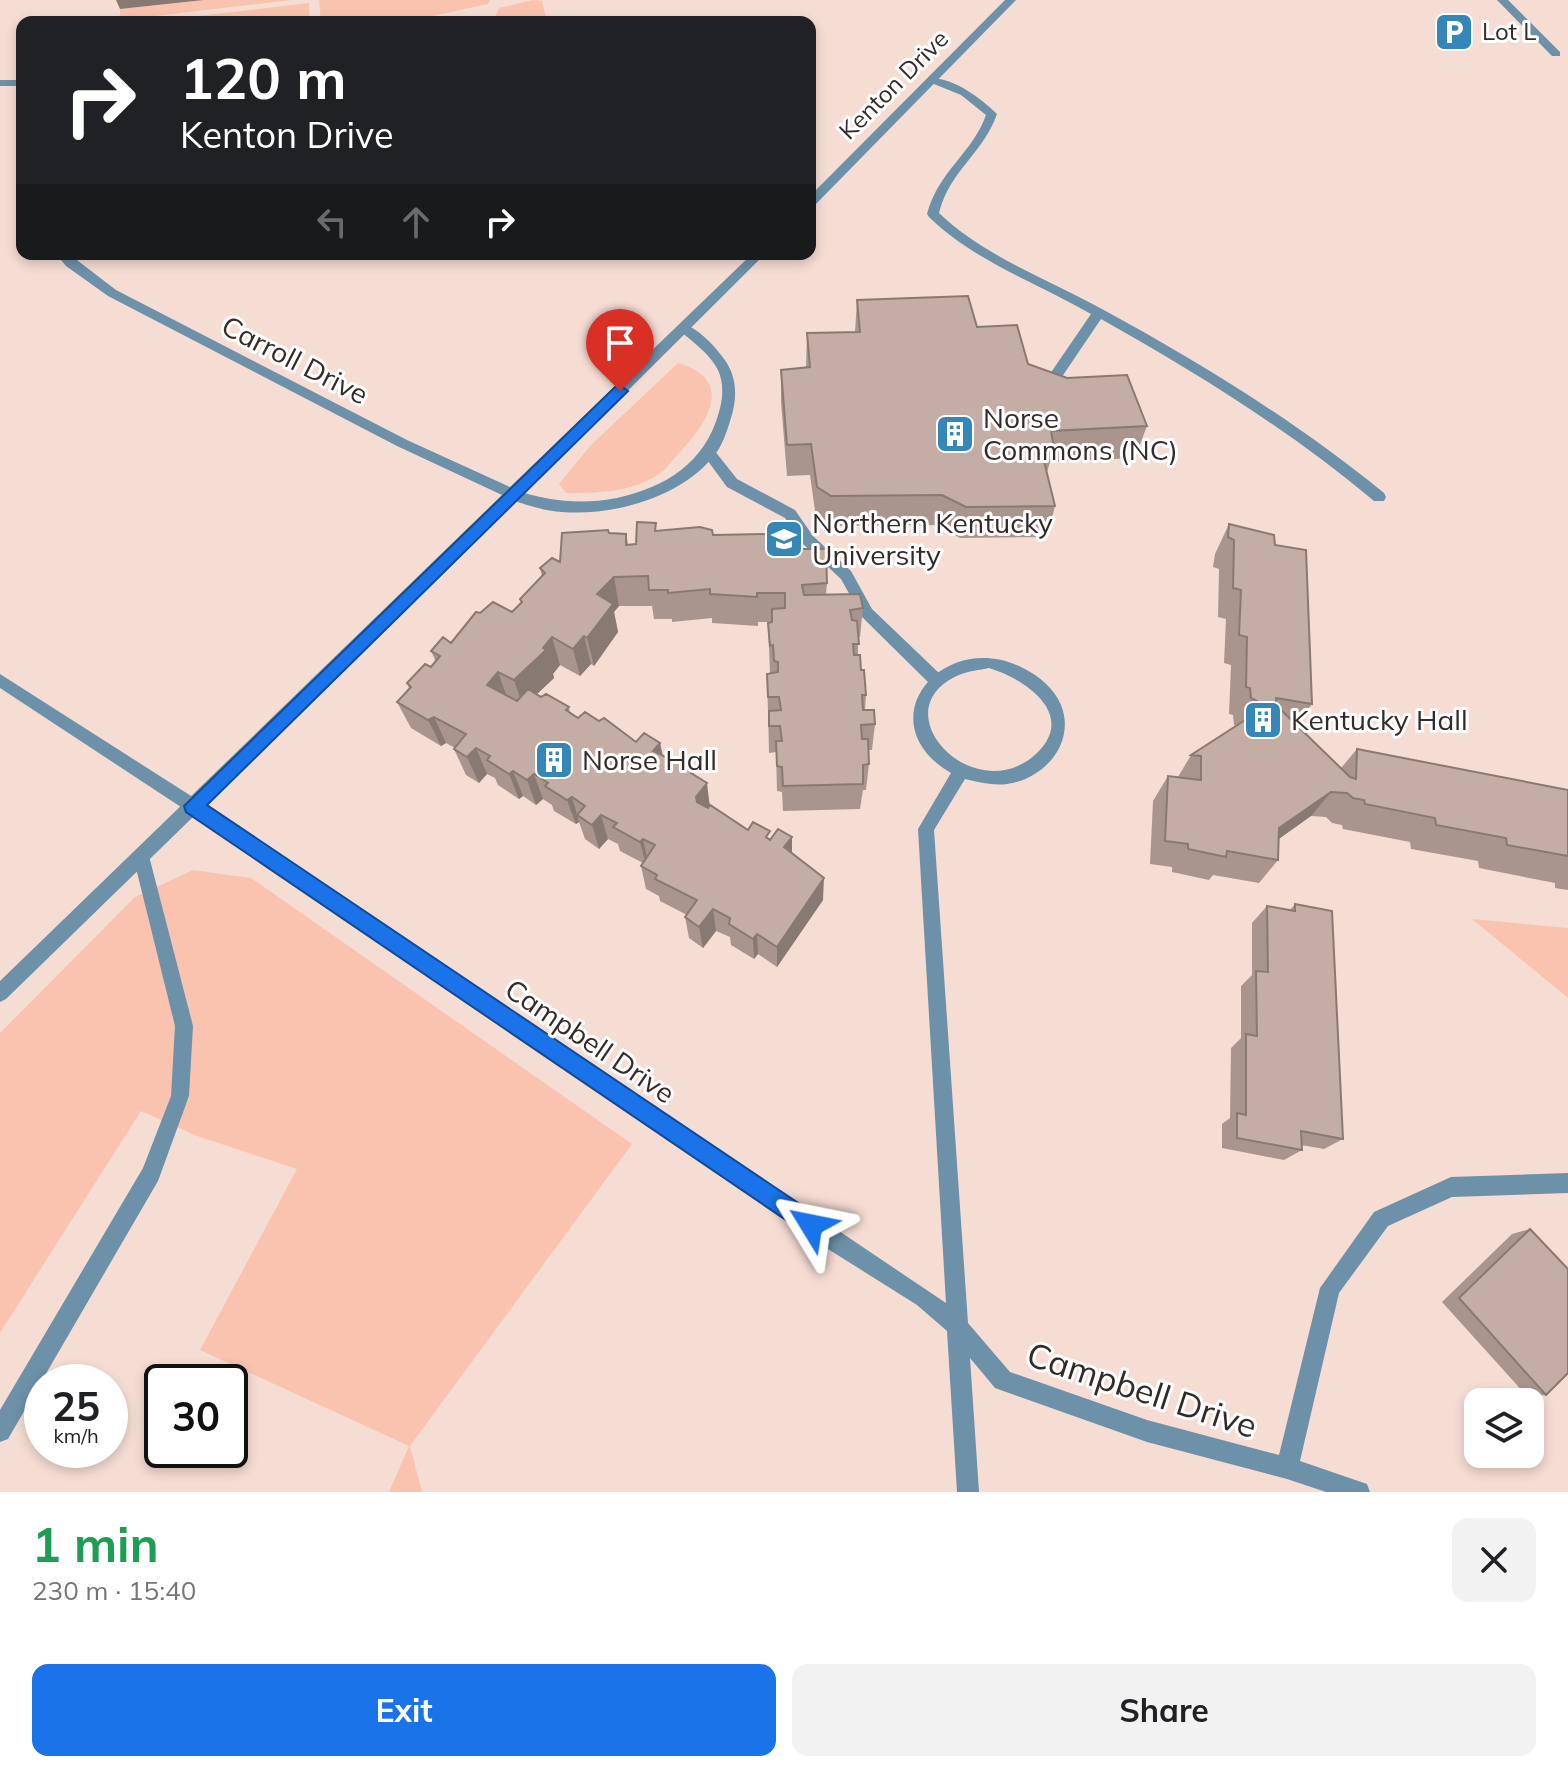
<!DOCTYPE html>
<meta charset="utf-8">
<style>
body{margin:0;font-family:Mulish,sans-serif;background:#f2f2f2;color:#202124;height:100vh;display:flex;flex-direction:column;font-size:30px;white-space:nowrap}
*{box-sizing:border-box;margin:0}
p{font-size:26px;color:#757577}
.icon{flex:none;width:44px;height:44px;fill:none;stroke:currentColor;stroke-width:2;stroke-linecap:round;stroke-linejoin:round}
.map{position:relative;height:1492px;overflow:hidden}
.panel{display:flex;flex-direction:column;background:#fff;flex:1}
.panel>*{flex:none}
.hud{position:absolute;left:16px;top:16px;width:800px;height:244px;border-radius:16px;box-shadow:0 4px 12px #0003;background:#202124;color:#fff;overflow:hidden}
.controls{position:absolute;left:1464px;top:1388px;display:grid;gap:16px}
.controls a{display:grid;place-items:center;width:80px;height:80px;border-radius:16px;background:#fff;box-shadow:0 4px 12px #0003;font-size:40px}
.speed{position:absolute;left:24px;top:1364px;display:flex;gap:16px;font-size:40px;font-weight:700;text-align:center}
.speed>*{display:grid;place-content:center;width:104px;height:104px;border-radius:50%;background:#fff;box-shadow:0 4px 12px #0003;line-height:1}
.speed small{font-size:20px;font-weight:400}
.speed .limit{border:4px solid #111;border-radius:12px;background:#fff;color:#111}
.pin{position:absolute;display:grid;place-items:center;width:68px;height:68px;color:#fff;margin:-82px -34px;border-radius:50% 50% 50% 0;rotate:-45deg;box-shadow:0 0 8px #0007}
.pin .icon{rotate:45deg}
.me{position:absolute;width:88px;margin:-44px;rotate:305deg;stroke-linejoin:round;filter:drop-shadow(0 0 6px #0008)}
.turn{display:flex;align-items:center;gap:28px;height:168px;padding:0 32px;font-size:36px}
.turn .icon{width:104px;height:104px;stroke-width:2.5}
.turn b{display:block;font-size:56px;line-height:68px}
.lanes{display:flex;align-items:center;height:76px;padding:0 32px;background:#0003;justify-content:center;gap:40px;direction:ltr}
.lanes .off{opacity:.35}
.round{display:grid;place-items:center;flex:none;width:84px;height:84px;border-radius:16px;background:#f2f2f2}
.summary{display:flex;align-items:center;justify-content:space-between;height:136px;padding:0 32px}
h1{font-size:48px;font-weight:700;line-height:60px;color:#1e9e55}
.action{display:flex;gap:16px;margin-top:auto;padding:16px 32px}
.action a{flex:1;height:92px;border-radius:16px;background:#1a73e8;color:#fff;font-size:32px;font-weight:700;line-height:92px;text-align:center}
.action a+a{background:#f2f2f2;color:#202124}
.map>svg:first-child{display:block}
</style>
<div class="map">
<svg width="1568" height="1492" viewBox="0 0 1568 1492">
<rect width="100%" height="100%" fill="#f6ddd4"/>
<path fill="#fac3af" d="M204,0h88l-172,20v-11z
M319,0h171l-2,4 -84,18h-83z
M533,0l9,1 5,21h-54l6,-14z
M309,3l1,19h-164z
M678,363c59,17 29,61 -1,92 -6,7 -13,17 -21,21 -28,17 -59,17 -90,17l-7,-9 32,-39z
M193,870l58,8 381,266 -222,302 12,46h-33l20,-46 -209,-96 97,-181 -100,-33 -56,-25 -141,222v-300l135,-136z
M1472,919l96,9v70z"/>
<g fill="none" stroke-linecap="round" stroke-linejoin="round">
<path fill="#6c91a9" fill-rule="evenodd" d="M1497,0h11l52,52v4h-8z
M929,78c24,-1 52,20 68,36 -14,40 -47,56 -58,99 46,44 109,66 163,96 99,54 195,113 282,184l2,4 -2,4h-10c-85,-71 -177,-128 -273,-182l-50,74h-10v-6l50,-73c-54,-31 -117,-53 -162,-97l-2,-3c12,-44 45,-60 59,-99l-25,-20 -32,-13z
M684,324c14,5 28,19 37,31 16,19 17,40 10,63 -4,13 -9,29 -18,39 -34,41 -100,59 -151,55 -18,-1 -35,-7 -53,-13l-2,-4 7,-5c34,11 67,15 103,8 49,-11 88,-35 102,-86 4,-13 5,-29 -1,-42 -8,-16 -25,-28 -38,-39l-2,-3z
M0,674l199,127 2,5 -2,5 -6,2 -6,-2 -187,-123z
M141,848l6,3 2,5 44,170 -4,70 -31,85 -150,258 -8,3v-32l143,-242 28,-72 4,-70 -42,-170 2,-5z"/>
<path fill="#6c91a9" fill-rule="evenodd" d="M709,448l5,2 23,29 58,31 18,26 38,35 21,38 68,65 3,5 -3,5h-10l-68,-67 -21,-38 -38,-35 -18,-26 -58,-31 -25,-34z"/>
<path fill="#6c91a9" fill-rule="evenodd" d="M1005,0h11l-202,206 -4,1v-11z
M0,80h22v6h-22z
M56,254h13l47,36 291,150 103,47 242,-233h13l-246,245 -314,306 741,498 -28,-474 33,-56c-86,-50 -9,-146 72,-105 16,8 31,20 38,37 15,37 -16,74 -54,79 -14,2 -28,-2 -42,-5l-31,51 34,493 42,49 137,48 132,35 41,-167 54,-76 77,-35 117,-4v20l-116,4 -64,29 -49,67 -39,168 67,23 3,8h-44l-39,-13 -140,-37 -152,-54 -25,-30 9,134h-22l-10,-161 -30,-26 -89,-56 -634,-433 -188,183 -6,3v-21l502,-486 -105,-49 -289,-150 -42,-30zM989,668c36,11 88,46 48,85 -62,59 -159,-43 -78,-78 9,-4 21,-5 30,-7z"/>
</g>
<path fill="#a9958d" d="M857,300l120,27 51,37 119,62 -12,32 -85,4 -3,10 8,34 -8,31 -87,1 -23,-13 -108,1 -13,-8 -6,-43 -23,1 -6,-74v-32l25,-3 1,-34 48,-1z
M1229,524l46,21 37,159 -16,21 45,43 16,-19 211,41v100l-13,-2v-5l-76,-15 -1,-7 -67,-12 -1,-7 -67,-13 -1,-4 -10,-2 -6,-6 -15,-1 -32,23 -1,21 -19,23 -46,-8 -4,5 -37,-8v-5l-22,-3 3,-63 15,-25 10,1 13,-22 45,-29 -2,-1 -1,-10 -4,-1 2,-49 -7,-2 2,-44 -8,-2 1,-48 -6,-2 2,-13z
M657,531l56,4 77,14 37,34 -1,11 37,14 -3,29h-2v18l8,40 -1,15 10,14 -3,26h-3v14l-3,26h-3l-3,19 -77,2 -1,-19 -5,-1 -1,-39 -7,1 -2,-79 3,-1 -2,-50 4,-1h-14v4l-46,-3v-5l-40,4v-3h-18l-2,-13h-33l-5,6 4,20 -24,34 -3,-2 -11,12 -20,-11 -7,9 1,4 -17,16 32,13 1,6 8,5 21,3 37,21 24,1 3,13 30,14 1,4 16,31 38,25 23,9 21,14 31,47 -46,67 -19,-13 -4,5 -23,-14 -1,-8 -14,-6 -13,17 -14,-10 -4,-21 2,-2 -27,-14 -1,-5 -13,-7 -5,-23 2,-3 -23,-12 -2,-7 -10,-5 -9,10 -14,-10 -6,-17 -3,2 -22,-13 -2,-6 -9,-6 -7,6 -13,-9 -4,3 -21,-14 -3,-7 -8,-4 -8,9 -13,-8 -12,-26 1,-1 -9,-5 -5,3 -30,-18 -14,-26 12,-14 -2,-5 24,-16 5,-5 -5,-11 20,-8 29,-30 32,-1 9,-9 -1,-4 22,-23 -2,-8 20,-6 49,-29 17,1 2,10h8z
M1295,904l48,235 -19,10 -23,-4 1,5 -18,10 -62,-12v-24l8,-6 1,-70 10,-10v-52l11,-11v-52l15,-17 23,4z
M1530,1229l16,166 -19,1 -85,-94 70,-68z"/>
<path fill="#897973" d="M116,0h88l-84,9z
M614,577l5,29 -5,6 4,20 -24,34 -7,-28 10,-44z
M584,636l7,28 -11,12 -7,-27z
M552,637l8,28 -7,9 1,4 -31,29 -9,-27z
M498,672l10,28 -21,-15z
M434,717l12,26 -5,3 -13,-26z
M660,743l5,26 -12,-18z
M476,748l11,26 -8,9 -12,-26z
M513,771l10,25 -4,3 -10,-25z
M534,774l9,25 -7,6 -9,-25z
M707,783l3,25 -11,13 -3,-24z
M1331,792l-20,24 -51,36 19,-24z
M572,797l7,25 -3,2 -9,-24z
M601,815l7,24 -9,10 -7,-24z
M792,837v24l-8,-14z
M643,839l5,23 -2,3 -6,-23z
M824,878l-1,22 -46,67v-20z
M713,909l3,22 -13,17 -4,-21z
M757,934l1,20 -4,5 -1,-20z"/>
<path fill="#c4ada4" stroke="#897973" stroke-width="2" d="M968,296l9,31 40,-2 11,39 39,14 60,-3 20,51 -96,5 3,17 -13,1 14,57 -89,1 -24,-12 -111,1 -14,-9 -6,-43 -24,1 -6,-75 29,-3 -3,-34 53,-1 -3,-32z
M637,522l19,1 -1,8 45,-4 12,3 1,5 58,-1 1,-6 16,-1 2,22h36l1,34 -25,2 2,10 56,-1 3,14 -13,2 2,10 5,1 2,23h-6l1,11h6l1,15h3l2,25h-4l1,15h11l1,14 -14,1 1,14h6l1,25 -6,1v19l-80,2 -1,-19 -5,-1 -1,-25h6l-2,-15h-11v-15l12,-1 -2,-13h-11l-1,-23 11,-2v-10l-4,-1 -1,-16 -3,1 -2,-23 4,-1v-13l13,-1v-15h-28v4l-47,-3v-5l-42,4v-3h-19l-1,-14 -34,1 -17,17 16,10 -26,34 -3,-2 -11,13 -21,-12 -9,11 3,2 -32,30 -16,-8 -11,13 30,16 11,-12 13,8 5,-3 23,13 -3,3 12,8 7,-6 14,9 5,-3 32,24 8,-9 16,10 -7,8 40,19 -2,3 16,10 -11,14 1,5 11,6 2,-3 38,25 5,-8 17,9 -4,6 4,3 8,-11 14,8 -8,10 40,31 -47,69 -20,-13 -4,5 -24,-15 1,-6 -17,-9 -14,18 -14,-10 12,-17 -42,-21 2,-4 -16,-9 14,-21 -12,-6 -3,3 -27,-15 4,-4 -16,-8 -9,10 -15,-10 8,-9 -13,-9 -5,3 -22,-14 3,-3 -14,-9 -7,6 -14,-9 -4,3 -22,-14 3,-4 -14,-8 -9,9 -13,-8 12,-15 -32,-17 -6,3 -31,-18 14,-15 -4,-4 18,-19 6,3 9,-11 -9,-5 12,-14 8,6 25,-31 4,1 13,-11 19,10 10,-10 -2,-3 25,-26 -5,-5 12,-10 8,4 2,-29 46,-3 1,3 17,1v11l10,-1z
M1229,524l45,11 1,10 31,5 6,154 -36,-6v7l74,72 6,2 1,-30 211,41v66l-61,-11 -1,-7 -70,-13 -1,-7 -70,-14 -1,-4 -11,-2 -6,-5 -16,-1 -52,36 -1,32 -51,-9 -1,6 -38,-8v-5l-23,-3 3,-65 33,4v-24l-10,-1 65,-42 1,-12 -6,-3 -1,-10 -4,-1 1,-50 -8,-2 2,-45 -8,-2 1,-48 -6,-3z
M1295,904l37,7 11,228 -42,-8 1,19 -65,-12v-25l9,2v-81l11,2 -1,-65 12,1 -1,-66 28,5z
M1530,1229l38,40v104l-22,22 -87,-97z"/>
<path fill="#1a73e8" stroke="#114b97" stroke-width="2" d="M620,385l8,6 -3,3 -418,411 612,412 4,8 -4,8 -8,4 -625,-425 -2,-6 431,-419z"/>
<defs>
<g id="parking-square" transform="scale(2)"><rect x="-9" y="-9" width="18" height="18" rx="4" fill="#3487b7" stroke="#fff"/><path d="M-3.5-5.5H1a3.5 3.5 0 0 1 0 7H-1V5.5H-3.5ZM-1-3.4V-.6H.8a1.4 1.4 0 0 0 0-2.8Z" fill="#fff"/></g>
<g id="building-square" transform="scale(2)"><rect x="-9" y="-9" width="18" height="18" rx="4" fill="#3487b7" stroke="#fff"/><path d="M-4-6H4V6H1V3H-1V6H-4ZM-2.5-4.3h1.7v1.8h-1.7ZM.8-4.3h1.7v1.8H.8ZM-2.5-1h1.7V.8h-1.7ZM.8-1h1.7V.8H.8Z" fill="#fff"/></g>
<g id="university-square" transform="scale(2)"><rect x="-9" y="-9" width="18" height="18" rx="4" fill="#3487b7" stroke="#fff"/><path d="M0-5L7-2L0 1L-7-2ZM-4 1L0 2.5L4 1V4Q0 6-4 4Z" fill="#fff"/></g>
</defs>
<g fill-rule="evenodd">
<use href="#parking-square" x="1454" y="32"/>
<use href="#building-square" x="955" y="434"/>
<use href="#university-square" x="784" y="539"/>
<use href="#building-square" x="1263" y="720"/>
<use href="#building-square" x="554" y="760"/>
</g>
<g text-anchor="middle" stroke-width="6" stroke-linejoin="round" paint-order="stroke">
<g font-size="24" fill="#342a27" stroke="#fff" text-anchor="start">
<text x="1482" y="40">Lot L</text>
</g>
<g font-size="24" fill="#342a27" stroke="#fff">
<text transform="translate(894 85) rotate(-45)" y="8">Kenton Drive</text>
</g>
<g font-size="28" fill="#342a27" stroke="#fff">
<text transform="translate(295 360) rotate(27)" y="10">Carroll Drive</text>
<text transform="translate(590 1041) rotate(34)" y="10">Campbell Drive</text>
</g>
<g font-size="28" fill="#342a27" stroke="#fff" text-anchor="start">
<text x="983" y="428">Norse<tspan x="983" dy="32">Commons (NC)</tspan></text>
<text x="812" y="533">Northern Kentucky<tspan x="812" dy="32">University</tspan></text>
<text x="1291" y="730">Kentucky Hall</text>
<text x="582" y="770">Norse Hall</text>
</g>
<g font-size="34" fill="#342a27" stroke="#fff">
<text transform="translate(1142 1390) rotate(18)" y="12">Campbell Drive</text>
</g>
</g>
</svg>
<div class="controls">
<a><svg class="icon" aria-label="layers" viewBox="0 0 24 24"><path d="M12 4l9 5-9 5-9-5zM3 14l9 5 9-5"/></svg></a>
</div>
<div class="speed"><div>25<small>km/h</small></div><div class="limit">30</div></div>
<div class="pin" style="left:620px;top:391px;background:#d93025"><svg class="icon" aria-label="arrive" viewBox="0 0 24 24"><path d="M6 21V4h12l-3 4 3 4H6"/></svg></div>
<svg class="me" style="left:811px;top:1225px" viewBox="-20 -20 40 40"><path d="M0-17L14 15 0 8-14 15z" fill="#1a73e8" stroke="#fff" stroke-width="4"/></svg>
<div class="hud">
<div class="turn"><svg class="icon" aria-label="right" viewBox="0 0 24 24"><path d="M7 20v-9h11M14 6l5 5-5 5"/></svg><div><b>120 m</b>Kenton Drive</div></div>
<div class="lanes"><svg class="icon off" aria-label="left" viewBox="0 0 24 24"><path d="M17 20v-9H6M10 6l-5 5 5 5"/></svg><svg class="icon off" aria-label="ahead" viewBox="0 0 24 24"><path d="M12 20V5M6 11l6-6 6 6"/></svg><svg class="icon" aria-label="right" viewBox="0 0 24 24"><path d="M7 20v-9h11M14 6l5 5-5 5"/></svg></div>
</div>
</div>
<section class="panel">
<div class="summary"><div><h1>1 min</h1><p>230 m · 15:40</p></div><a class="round"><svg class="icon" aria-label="close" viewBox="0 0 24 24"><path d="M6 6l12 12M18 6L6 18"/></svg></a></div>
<div class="action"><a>Exit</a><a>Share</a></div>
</section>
